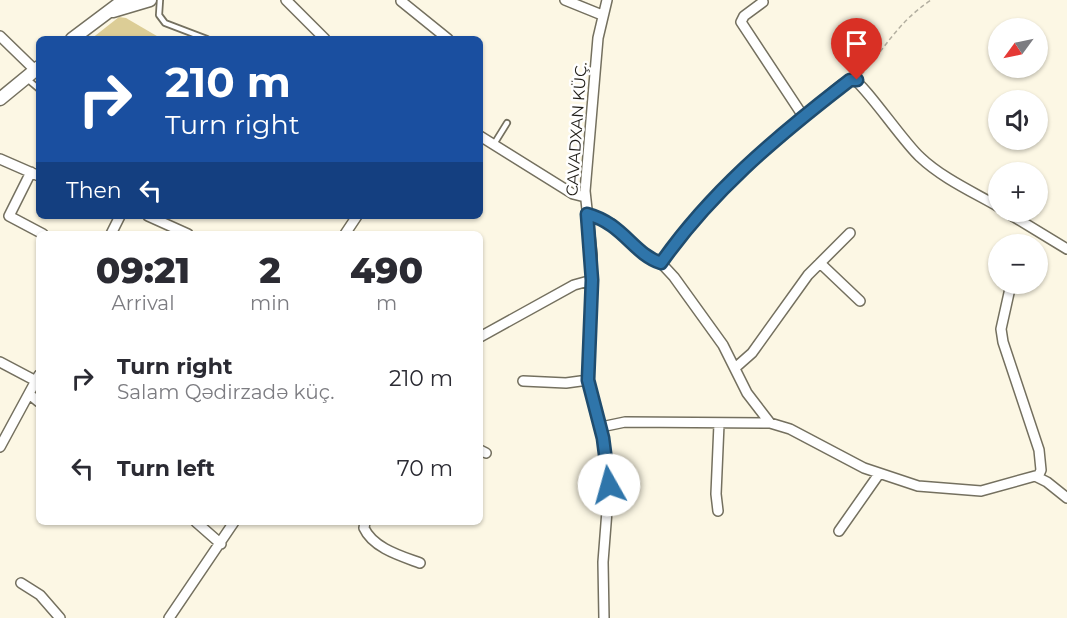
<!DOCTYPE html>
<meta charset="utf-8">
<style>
body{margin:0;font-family:Montserrat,sans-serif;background:#f2f2f3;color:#2b2b33;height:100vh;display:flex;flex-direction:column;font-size:22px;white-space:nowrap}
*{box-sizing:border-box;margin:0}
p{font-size:20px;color:#7c7c81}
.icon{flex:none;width:33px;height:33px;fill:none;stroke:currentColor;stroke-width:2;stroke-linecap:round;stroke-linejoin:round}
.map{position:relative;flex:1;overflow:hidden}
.panel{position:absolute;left:36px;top:231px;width:447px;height:294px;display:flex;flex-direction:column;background:#fff;border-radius:9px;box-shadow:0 2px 4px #0004}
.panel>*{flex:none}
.banner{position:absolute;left:36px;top:36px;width:447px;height:183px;border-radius:9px;box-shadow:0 2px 4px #0004;background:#1a4fa0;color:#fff;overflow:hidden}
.needle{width:39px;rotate:237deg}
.fabs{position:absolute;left:988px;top:18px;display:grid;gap:12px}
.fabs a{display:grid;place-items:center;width:60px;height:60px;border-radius:50%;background:#fff;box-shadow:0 2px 4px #0004;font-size:30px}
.pin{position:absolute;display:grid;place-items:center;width:51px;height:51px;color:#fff;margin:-62px -26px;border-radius:50% 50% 50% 0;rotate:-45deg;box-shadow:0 0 6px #0007}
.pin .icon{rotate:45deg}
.me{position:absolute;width:66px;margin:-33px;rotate:353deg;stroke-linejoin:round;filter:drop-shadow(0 0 4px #0008)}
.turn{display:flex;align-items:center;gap:21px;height:126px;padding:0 30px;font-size:27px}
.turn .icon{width:78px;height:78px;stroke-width:2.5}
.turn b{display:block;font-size:42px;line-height:51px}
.then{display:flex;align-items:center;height:57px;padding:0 30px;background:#0003;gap:12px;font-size:22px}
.eta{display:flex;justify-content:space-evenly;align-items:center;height:102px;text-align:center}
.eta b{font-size:36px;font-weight:800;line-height:42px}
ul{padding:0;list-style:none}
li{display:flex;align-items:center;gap:18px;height:90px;padding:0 30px}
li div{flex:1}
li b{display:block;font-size:22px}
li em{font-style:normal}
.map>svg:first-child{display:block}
</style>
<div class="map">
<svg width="1067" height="618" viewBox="0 0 1067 618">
<rect width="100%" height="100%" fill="#fcf7e4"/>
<path fill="#dccd96" d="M119,17l7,1 36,21h-71z"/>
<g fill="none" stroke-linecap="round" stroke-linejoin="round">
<g stroke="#74705f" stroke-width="8">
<path id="service" d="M160,0l-1,15 6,8 42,16
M26,78l13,11
M494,144l13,-21"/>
</g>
<g stroke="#74705f" stroke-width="12">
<path id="minor" d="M286,0l39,39
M565,0l37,15
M401,1l47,38
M763,2l-19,14 -3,6 62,94
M0,36l35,34
M480,136l93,58 12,3
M0,159l39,17
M31,172l-22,44 34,18
M1006,212l61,37
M587,214l25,10 34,32 15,7 13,14 49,68 24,48 23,30
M148,216l40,18
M111,234l9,-18
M345,234l12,-18
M661,263c43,-60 96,-111 155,-157 11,-8 24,-23 37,-27 12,6 51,64 67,78 22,21 53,35 79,50
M820,263l40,38
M1011,284l-10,45 2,13 36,108 2,20 -3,7
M480,337l94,-52 18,-5
M0,362l36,19
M735,368l17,-15 56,-78 42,-42
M523,381l43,2 22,-3
M29,394l10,8
M601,427l24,-5 145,1 20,6 74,39 54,18 63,5 54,-15 12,6 20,16
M0,447l39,-72
M480,450l6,3
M718,511l-2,-17 3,-70
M196,522l25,22
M365,522l-1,6c9,20 37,28 56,35
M839,531l40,-57
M21,583l19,12 20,23
M169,618l65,-96
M604,618l-1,-56 6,-77 -6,-47 -15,-58 4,-125 -7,-64 13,-153 9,-38"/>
</g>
<g stroke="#74705f" stroke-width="15">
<path id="tertiary" d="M113,11l37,-11
M72,39l52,-39
M0,99l39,-32"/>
</g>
<path stroke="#b3afa0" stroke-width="1.5" stroke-dasharray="4.5 3" stroke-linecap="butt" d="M861,75c26,-29 36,-52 70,-75"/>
<use href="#service" stroke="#fff" stroke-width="4.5"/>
<use href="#minor" stroke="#fff" stroke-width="9"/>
<use href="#tertiary" stroke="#fff" stroke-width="12"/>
</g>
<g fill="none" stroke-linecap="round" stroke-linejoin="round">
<g stroke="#1f4c6e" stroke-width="15">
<path id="route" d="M609,485l-6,-47 -15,-58 4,-100 -5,-66c37,10 45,39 74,49 49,-70 113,-124 180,-176l9,-7h7"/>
</g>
<use href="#route" stroke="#2f75aa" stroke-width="10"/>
</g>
<g text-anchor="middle" stroke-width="5" stroke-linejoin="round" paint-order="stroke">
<g font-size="16" fill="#201e18" stroke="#fff">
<text transform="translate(576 129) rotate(-86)" y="6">CAVADXAN KÜÇ.</text>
</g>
</g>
</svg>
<div class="fabs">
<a><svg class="needle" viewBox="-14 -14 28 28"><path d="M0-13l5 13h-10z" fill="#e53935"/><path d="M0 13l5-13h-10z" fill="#7c7c81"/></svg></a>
<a><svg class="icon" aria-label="sound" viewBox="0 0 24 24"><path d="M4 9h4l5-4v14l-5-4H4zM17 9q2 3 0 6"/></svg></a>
<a>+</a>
<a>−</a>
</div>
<div class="pin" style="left:857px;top:80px;background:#d93025"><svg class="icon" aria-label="arrive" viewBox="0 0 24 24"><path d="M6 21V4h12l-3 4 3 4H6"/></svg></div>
<svg class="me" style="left:609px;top:485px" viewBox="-20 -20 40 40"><circle r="19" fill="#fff"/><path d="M0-13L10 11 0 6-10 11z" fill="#2f75aa"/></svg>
<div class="banner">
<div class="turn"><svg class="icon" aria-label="right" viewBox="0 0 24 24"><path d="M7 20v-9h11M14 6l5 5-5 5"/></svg><div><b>210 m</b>Turn right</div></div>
<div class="then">Then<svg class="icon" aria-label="left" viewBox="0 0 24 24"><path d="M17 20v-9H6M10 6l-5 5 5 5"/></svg></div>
</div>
<section class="panel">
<div class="eta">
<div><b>09:21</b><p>Arrival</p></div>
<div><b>2</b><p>min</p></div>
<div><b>490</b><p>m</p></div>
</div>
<ul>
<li><svg class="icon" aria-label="right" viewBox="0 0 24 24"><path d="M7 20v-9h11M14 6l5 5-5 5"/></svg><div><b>Turn right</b><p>Salam Qədirzadə küç.</p></div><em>210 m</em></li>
<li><svg class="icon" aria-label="left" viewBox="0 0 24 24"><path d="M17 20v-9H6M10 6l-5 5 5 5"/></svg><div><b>Turn left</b></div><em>70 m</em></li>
</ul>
</section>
</div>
